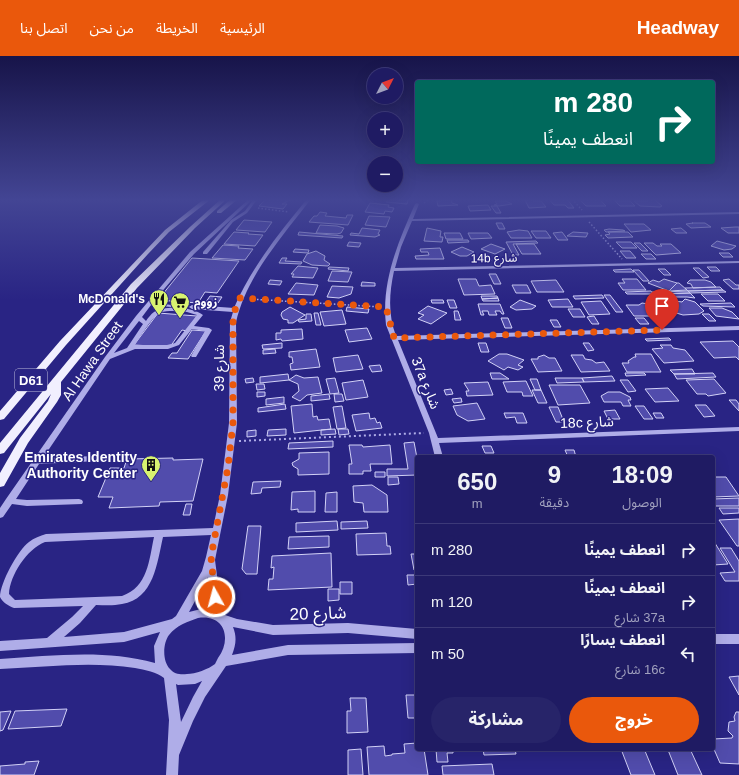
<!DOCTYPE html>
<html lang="ar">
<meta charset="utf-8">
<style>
body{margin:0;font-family:Arial,"Noto Sans Arabic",sans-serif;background:#272469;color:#f1f3f6;direction:rtl;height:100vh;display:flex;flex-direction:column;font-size:15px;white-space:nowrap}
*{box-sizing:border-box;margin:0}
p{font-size:13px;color:#a1a1be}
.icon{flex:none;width:22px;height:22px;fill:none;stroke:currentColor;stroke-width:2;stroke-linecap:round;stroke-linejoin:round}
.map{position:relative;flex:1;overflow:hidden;direction:ltr}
.side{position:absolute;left:415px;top:399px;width:300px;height:296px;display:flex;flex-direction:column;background:#1f1b63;border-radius:4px;box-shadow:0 4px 16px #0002,0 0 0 1px #3c3978;direction:rtl}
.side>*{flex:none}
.hud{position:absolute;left:415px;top:24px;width:300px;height:84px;border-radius:4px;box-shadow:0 4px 16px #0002,0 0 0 1px #3c3978;direction:rtl;background:#00695c;color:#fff;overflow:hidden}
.needle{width:26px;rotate:48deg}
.controls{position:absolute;left:367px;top:12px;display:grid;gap:8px}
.controls a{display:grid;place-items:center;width:36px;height:36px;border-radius:50%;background:#1f1b63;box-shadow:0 4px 16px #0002,0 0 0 1px #3c3978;font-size:20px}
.pin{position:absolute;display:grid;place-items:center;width:34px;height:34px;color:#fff;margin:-41px -17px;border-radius:50% 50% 50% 0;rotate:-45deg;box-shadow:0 0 4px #0007}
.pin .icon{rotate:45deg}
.me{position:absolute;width:44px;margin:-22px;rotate:353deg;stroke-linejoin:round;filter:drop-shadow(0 0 3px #0008)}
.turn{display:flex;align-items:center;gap:14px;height:84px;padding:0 16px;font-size:18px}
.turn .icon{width:52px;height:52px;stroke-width:2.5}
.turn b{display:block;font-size:28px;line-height:34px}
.eta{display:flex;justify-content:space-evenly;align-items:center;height:68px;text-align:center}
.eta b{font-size:24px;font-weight:800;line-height:28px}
.cta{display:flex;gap:8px;margin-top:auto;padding:8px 16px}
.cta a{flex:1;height:46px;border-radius:24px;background:#ea580c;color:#fff;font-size:16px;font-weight:800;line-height:46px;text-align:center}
.cta a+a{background:#272469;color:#f1f3f6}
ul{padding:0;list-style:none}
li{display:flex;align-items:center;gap:12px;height:52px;padding:0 16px;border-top:1px solid #3c3978}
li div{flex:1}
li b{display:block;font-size:15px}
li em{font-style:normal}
header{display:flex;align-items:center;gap:24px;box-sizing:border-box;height:56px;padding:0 20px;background:#ea580c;color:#fff}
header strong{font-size:19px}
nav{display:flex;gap:22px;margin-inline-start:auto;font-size:14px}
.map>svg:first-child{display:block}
</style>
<header>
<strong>Headway</strong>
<nav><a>الرئيسية</a><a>الخريطة</a><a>من نحن</a><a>اتصل بنا</a></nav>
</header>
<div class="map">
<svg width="739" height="719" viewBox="0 0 739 719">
<rect width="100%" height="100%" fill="#292484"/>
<path fill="#514cac" stroke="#d2d1f6" d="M266,143h26l-10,5h5l-4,5 -24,-3z
M532,143l1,2h8l5,6 -17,1 -4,-8z
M549,143h18l7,9h-6l-3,-3h-11z
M579,143h20l7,7h-20z
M646,143h8l8,7 -2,1 -20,-1 -6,-5h14z
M387,144h21l-1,4 -21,-2z
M451,144l1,3 6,2 -20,1 -1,-5z
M495,145h11l6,3 -13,2 -5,-1 3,-1z
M615,145h15l5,5h-15z
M370,147l19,2 -1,2 6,1 -2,4 -7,-1 -1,3 -19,-2z
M488,149l3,5 -21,1 -2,-5z
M491,150h6l4,7h-5z
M320,156l7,1 -2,3 21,2 1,-3h6l-5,10 -39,-3 5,-6h3z
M369,160l21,1 -4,10 -21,-2z
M244,164l28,2 -7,10 -29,-2z
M496,167h6l3,6h-6z
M692,167h13l6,4 -20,1 -5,-4 7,-1z
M624,168h20l7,6 -20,2z
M320,169l17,1 7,2 -3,5 -4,1 -21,-1z
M735,171h4v6h-11l-7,-5z
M362,172l18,2 -2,4 2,1 -5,2 -25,-2 1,-2 8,1z
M427,172l14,3 -1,6h3l-1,5 -18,-1z
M681,172l6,5h-11l-5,-4z
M609,173l14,1 2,1 -19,1 -2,-2z
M519,174l9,1 4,7h-21l-4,-6z
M531,175h15l5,7h-15z
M234,176l15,1 -1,1 15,1 -8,11 -31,-2z
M299,176l44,4 -1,2 -44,-3z
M562,176l6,8h-10l-5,-7z
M573,176l15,1 -2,4 -19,-1z
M608,176h20l5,5 -25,1 -3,-3 5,-1z
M444,177h16l3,6h-17z
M468,177h20l4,5 -21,1z
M447,184h21l1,2 -21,1z
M536,185l2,2 -25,1 6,11h-6l-7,-13z
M717,185l19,5 -4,3 -8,1 -13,-4z
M349,186l12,1 -2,4 -12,-1z
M616,186h15l6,6h-15z
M634,187h6l8,8h-6z
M644,187h9l4,3h5l-2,-2h11l10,9 -25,2z
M491,188l14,5 -10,5 -14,-5z
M516,188h18l7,10h-19z
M223,189l16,1 -1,2 15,1 -8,11 -33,-2z
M462,191l12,5 -7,4h-7l-9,-4z
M440,192l4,11h-28l-1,-3 14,-1 -1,-3h-7l-1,-3z
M295,193l14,1 -1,3 -15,-1z
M316,195l9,5 -1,4 6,4 -2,2 -16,-1 -9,-4 4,-7z
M620,195h10l6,7h-10z
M719,197h10l4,4h-10z
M641,198h10l5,5h-10z
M480,199h8l3,6h-8z
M192,202l47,3 -22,32 -12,-1 -7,11 -40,-3z
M282,202h5l-2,3 17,1 -1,2 -22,-1z
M298,210l20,2 -5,10 -21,-1 2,-3h-3z
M329,211l20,1 -1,3 -20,-2z
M707,211h9l4,4h-9z
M693,212h6l10,9 -6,1z
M631,213l3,3h-19l-2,-2z
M658,213h7l6,6h-7z
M633,214h6l10,11h-6z
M332,215l20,1 -4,10 -20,-1z
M489,218h7l5,10h-7z
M458,223h18l3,7 12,-1 4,9 -31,1z
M622,223h15l9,11h-23l-5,-7h7z
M664,223l13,4 -8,8 -21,-8 5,-3 6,2z
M729,223l7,6h3v4h-6l-10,-9z
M270,224l12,1 -2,4 -12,-1z
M556,224l8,12h-27l-6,-11z
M690,224h15l6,2 5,5 -23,1 -2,-4 -4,-1z
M362,226l13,1v3h-14z
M296,227l22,2 -4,10 -26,-1z
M677,227h2l8,7 -18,1z
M512,229h15l4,8h-15z
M332,230l21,1 -2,7 -12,4 -12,-1z
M720,231l3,3 -35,1 -3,-3z
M723,234l3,2 -36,1 -2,-2z
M651,235l2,3h-26l-2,-2z
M688,235l2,2 -36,1 -2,-2z
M690,237l5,5 -8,-1h-26l-3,-3z
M701,238h17l7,7h-17z
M602,239l2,3 -29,1 -2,-3z
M604,239h6l13,17h-7z
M210,240l12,1 -4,6 -12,-1z
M481,240h16l1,2 -16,1z
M498,242l1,3h-16l-1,-2z
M568,243l5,8h-21l-4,-7z
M685,243l10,3 9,9 -5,3 -16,1 -10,-3 -8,-9 4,-3 13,2z
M431,244h12l1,3h-12z
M447,244h7l3,8h-7z
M520,244l16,6 -4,3 -16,1 -6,-3z
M601,245l9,13 -21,1 -8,-13z
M642,247l19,3 11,13h-9l-2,-3h-27l-8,-11h13z
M731,247l4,4 -32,-1 -3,-2z
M478,248h22l4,10h-2l-2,-3h-5l2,4h-8l-1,-4h-6l2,4h-3z
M428,250l19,7 -16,11 -13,-5 6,-4 -6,-2z
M290,251l15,8 -12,8h-5v-3l-5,-1 -2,-4 1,-3z
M347,251l22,2 -1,4 -22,-2z
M709,252h13l10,4 7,7 -23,-3z
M568,253h12l5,8h-12z
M342,254l4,14 -22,2 -4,-14z
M454,255h4l3,9h-6z
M158,257l39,3 -10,15 -5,-1 -12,17 -36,-2z
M314,257h4l3,12h-5z
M306,258h5l1,7 -13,1 -1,-2 8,-1z
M702,258h7l7,7h-7z
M594,260l5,8h-7l-5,-7z
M501,262h7l4,10h-7z
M635,262h9l5,6h-9z
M550,264h7l4,7h-7z
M367,272l5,11 -23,3 -4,-12z
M302,273l1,10 -21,2 -1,-2 -5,1v-7h5v-3z
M192,274l14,1 -18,28 -20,-1 4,-5h5z
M669,282l2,2 -24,1 -2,-2z
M733,285l6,6v13l-3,-3 -22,1 -14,-16z
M282,287v5l-19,1 -1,-4z
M478,287h8l3,9h-8z
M583,287h6l5,7 -6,1z
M660,289h11l2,3 12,2 9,11 -30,2 -12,-14 11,-1z
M275,293l1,4 -13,1v-4z
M316,293l4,18 -29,3 -1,-6 3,-1 -1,-6h-3v-5z
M499,298h8l17,6 -6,5 5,2 -5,3 -10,-3 -4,3 -16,-9z
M635,298h16l10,18h-34l-5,-9h7l-1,-2 6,-4h2z
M358,299l5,14 -27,3 -3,-14z
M544,299l5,3h6l7,13 -24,1 -7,-13h7v-2z
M571,299h12l2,4 7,1 4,3 8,-1 6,9 -29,1z
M380,309l2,6 -10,1 -3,-6z
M692,313l3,5h-21l-4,-4z
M490,317h10l9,6h-17z
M625,317h19l2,2 -20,1z
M713,317l3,4 -39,2 -3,-5z
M288,318l1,6 -29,3v-6z
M296,319l8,3 14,-1 4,16 -15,2 -7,6 -8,-4 7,-6 -1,-7 -9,-4z
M612,320l3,5 -31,1 -2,-4z
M253,322l1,4 -8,1 -1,-4z
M335,322l4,15 -9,1 -4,-15z
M555,322h27l2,4 -27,1z
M530,323h7l4,11h-6z
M714,323l12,14 -18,3 -2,-2h-9l-11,-14z
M363,324l5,17 -22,3 -4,-17z
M620,324h8l8,11 -8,1z
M526,325l7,15h-10l-1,-4h-15l-4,-10z
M488,326l5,13 -26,1 -1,-5h3l-5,-8z
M256,328h8l1,5 -8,1z
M549,329h31l10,18 -32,2z
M668,332l11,13 -24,1 -10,-13z
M451,333l2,5 -7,1 -2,-5z
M532,334h9l6,13h-9z
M257,336h8v4l-8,1z
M608,336h12l10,5 1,3h-3l3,6h-8l-2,-4h-17l-3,-6z
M329,338l1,5 -19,2v-5z
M334,338h8l2,7 -9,1z
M284,341v6l-18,2v-6z
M461,342l1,4 -8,1 -2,-4z
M729,344h7l3,4v7z
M477,347l8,16 -17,2 -11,-6 -4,-9z
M285,348l1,5 -28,3v-4z
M312,348l1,13 4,-1 1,4 11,-1 2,10 -37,4 -3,-27z
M695,349h11l9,11 -11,1z
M342,350l4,22 -9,1 -4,-22z
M635,350h9l9,13h-9z
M549,351h9l6,15h-8z
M615,354l5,9h-12l-4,-8z
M369,357l1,6 5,-1 2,5 3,-1 2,6 -26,3 -4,-16z
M504,357h19l4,10h-10l-2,-6 -9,1z
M653,357h8l3,5h-8z
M286,373v6l-19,1 1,-6z
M335,373l1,5 -15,1v-5z
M338,373h10l1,5 -10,1z
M256,374v6l-9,1v-6z
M333,385v6l-45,2 1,-6z
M414,386l3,16v17l-30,1v-7h21l-4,-26z
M349,389h13l1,2 27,-2 2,19h-22l1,7h-8v3h-14v-10h3z
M482,390h9l3,7h-9z
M565,394h9l2,7h-8z
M329,396v22l-31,1v-6l-5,-3 -1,-3 7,-4v-6z
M173,402v2l30,-1 -10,42 -33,1 -1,4 -50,2 4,-11h-15l12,-29h14l3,-9z
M375,416h10v5h-10z
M388,421h10l1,7 -11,1z
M713,421h13l13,19 -26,1z
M281,425l-1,6 -18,1 -1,5 -10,1 2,-12z
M372,429l15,10 1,17h-24l-1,-9 -9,-1 -1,-16z
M315,435v21h-17v-3l-7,1 1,-18z
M337,436v20h-12l1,-19z
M739,442v8h-26v-7z
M186,448h6l-2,11h-7z
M719,452h20v5l-16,1z
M739,463v27h-2l-18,-26z
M337,465l1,9 -42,2v-9z
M367,465l1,7 -27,1v-7z
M248,470h13l-4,48h-11l-4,-5z
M386,477l1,13h3l1,8 -34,1 -1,-21z
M329,480v11l-41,2 1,-12z
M415,483h2v31h-3l-3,-16h5z
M713,484l15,24 -15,1z
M720,492h11l8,13v20h-14l-5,-8 15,-1z
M331,497l1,34 -64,3 1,-11h4l1,-12 -3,1 1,-12z
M407,519h10v9l-9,1z
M340,526h12v12h-12z
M328,533h11v11l-11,1z
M739,620v19l-10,-18z
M406,639h11v23h-9z
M350,642h16l2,34 -21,1v-22h4z
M67,653l-6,17 -53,3 7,-18z
M11,655l-8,19 -3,1v-19z
M736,656h3v52l-19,-1 -7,-16v-8l19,-1 1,-2 -5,-5 1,-9 6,-1 -1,-4z
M417,687v6h7l4,26h-59l-2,-28 17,-1 1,10 7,-1v-1l13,-1 -1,-9z
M361,693l2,26h-15v-25z
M436,693h17v4h-6l1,9h-11z
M483,693h32l1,5 -32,1z
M621,693h69l12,26h-24l-10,-25 -23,1 10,24h-24z
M39,705l-5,14h-34v-9l25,-2v-2z
M492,708l2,11h-51l-1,-9z"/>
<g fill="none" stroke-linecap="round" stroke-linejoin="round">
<path stroke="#afade8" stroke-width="1.5" stroke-dasharray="1.5 2" stroke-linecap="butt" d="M572,143l10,11
M424,147l5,-4
M258,152l31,4
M589,166l33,37
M250,243l131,8"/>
<path stroke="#afade8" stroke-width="2" stroke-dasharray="2 3" stroke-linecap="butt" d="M239,385l185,-8"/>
<path fill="#afade8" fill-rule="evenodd" d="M249,143h4l-59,55 -41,48 18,3v2l-20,-2 -9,12 4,4c2,-3 5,-7 8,-9 10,-7 40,-5 49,3l-9,11 15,2 3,2 -16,27h-4l-1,-1 14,-25 -13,-2 -13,16 -11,4h-33l-25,10 -67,99 52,-2 3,1 1,2 -1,2 -59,3 -23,35 11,1 52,-1 3,1 1,2 -1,2 -55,2 -15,-2 -9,13 -3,1v-10l6,-9 99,-142 31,-41 54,-64zM173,255l14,1 10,3 -22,28 -8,2h-32c5,-8 17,-28 25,-32 4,-2 9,-2 13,-2zM139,265l4,3 -16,24 -13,5z
M307,143h4c-29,38 -64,76 -75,123l1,101 -9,72 -13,65 7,54 15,5 36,6 75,-2 69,6v10l-69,-6 -75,2 -40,-8c4,10 3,18 -1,28l56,-10 129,-2v10l-129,2 -62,11 -21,31 -12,24 -14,34 -1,20h-12l3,-55 -5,-42c-7,-6 -19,-8 -29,-10 -44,-7 -90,-1 -135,1v-10c52,-3 104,-10 155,4l-1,-17 6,-14 -36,10 -124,9v-10l47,-3 25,-21 11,-11 -69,2c-5,-2 -12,-6 -14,-11 0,-14 18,-47 29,-55 5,-4 11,-6 17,-8l167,-6 7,-33 9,-72 1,-101 3,-10 -41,-3 -3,-2 3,-2 42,3c17,-40 45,-75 73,-109zM211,479l-5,22 -4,14 -26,45 -4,3 -48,13 -60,5 16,-14 16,-18c8,0 17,1 26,-1 32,-5 35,-41 41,-67zM154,481c-5,23 -6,50 -32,59l-107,4 -6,-6c1,-19 18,-45 36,-52zM208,521l4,33 -11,-1 -12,3zM198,562c27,-4 34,21 20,40 -1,2 -2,4 -3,6 -6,5 -20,10 -28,10 -6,1 -13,0 -17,-5 -8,-8 -7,-26 -1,-34 8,-10 18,-13 29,-17zM202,625l-9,16 -12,25 -5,-38 2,1 17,-1z
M253,144l3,1 -9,12 -14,9 -26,32h-4v-2l28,-32 14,-9z
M417,147l2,1 -6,15 326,-7v2l-327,7 -11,26 -6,21 344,-7v2l-345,8c-5,23 -6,44 2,65l343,-10v4l-341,10 40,98 301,-11v4l-300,12 4,14h-8l-6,-24 -43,-108c-5,-43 12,-83 29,-121z
M713,578h26v10h-26z"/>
<path fill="#f1effe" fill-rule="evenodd" d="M204,143h7l-42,33 -21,22 -82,91 -62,74 -4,1v-9l60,-70 105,-111z
M221,143h6l-32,29 -58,60 -76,94v13l-4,7 -29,41 -24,43 -4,1v-14l20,-35 28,-37 3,-7 -47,59 -4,1v-11l131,-159 60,-58z
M231,143h7l-17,14h-4v-2z"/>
</g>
<linearGradient id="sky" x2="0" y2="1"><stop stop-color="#171449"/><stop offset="0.59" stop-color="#434594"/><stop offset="1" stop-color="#434594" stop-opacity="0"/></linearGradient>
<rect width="739" height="244" fill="url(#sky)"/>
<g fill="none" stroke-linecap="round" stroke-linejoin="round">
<path stroke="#ea580c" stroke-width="7" stroke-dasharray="0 12.6" d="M215,541l-4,-40 17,-90 5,-44v-101l2,-12 5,-12 146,9 8,31 268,-8"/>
</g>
<defs>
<g id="restaurant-pin" transform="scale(1)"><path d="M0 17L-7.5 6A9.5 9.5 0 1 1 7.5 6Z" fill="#d8f370" stroke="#292484"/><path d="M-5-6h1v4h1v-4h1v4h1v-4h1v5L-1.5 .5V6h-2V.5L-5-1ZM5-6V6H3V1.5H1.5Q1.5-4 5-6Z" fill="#111"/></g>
<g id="supermarket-pin" transform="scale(1)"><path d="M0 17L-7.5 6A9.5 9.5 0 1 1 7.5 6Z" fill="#d8f370" stroke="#292484"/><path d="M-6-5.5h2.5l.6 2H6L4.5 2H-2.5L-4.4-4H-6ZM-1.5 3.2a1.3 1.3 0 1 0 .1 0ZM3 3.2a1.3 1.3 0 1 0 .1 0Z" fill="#111"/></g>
<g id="building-pin" transform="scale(1)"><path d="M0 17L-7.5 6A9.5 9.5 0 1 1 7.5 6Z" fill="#d8f370" stroke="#292484"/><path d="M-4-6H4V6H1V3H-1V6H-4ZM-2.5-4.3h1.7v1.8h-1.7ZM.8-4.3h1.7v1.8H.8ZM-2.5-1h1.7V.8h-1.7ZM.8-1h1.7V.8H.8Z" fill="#111"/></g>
</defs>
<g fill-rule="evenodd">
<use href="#restaurant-pin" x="159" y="243"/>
<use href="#supermarket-pin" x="180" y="246"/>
<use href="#building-pin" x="151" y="409"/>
</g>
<g text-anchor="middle" stroke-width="3" stroke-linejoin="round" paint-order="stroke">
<g font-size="12" fill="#fff" stroke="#292484">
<text transform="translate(494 202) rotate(-1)" y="4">14b شارع</text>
</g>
<g font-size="12" font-weight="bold" fill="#fff" stroke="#292484" text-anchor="end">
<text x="145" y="247">McDonald's</text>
<text x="194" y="250" text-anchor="start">زووم</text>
</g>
<rect fill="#292484" stroke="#bfbdda" stroke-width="1" x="15" y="313" width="32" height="22" rx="3"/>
<g font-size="13" font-weight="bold" fill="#fff">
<text x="31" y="329">D61</text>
</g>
<g font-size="14" fill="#fff" stroke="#292484">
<text transform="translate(92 305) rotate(-55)" y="5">Al Hawa Street</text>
<text transform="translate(219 312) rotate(-90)" y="5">شارع 39</text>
<text transform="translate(426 327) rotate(68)" y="5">37a شارع</text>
<text transform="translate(587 366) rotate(-2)" y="5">18c شارع</text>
</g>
<g font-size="14" font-weight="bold" fill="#fff" stroke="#292484" text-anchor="end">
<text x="137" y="406">Emirates Identity<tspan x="137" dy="16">Authority Center</tspan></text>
</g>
<g font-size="17" fill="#fff" stroke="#292484">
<text transform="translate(318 557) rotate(-2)" y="6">شارع 20</text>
</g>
</g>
</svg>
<div class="controls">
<a><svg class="needle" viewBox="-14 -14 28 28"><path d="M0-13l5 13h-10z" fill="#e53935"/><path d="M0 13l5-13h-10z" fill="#a1a1be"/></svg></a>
<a>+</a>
<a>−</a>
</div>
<div class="pin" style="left:662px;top:274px;background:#d93025"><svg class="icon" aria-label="arrive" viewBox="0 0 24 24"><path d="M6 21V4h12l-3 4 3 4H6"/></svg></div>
<svg class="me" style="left:215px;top:541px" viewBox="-20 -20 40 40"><circle r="17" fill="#ea580c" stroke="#fff" stroke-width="3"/><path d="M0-11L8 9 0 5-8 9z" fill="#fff"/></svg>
<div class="hud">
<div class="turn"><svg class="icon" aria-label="right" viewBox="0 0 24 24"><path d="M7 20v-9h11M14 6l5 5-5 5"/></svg><div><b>280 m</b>انعطف يمينًا</div></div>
</div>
<section class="side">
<div class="eta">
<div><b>18:09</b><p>الوصول</p></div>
<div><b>9</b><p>دقيقة</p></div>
<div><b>650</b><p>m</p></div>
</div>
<ul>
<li><svg class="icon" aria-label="right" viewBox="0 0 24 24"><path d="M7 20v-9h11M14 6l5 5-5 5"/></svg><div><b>انعطف يمينًا</b></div><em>280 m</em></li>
<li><svg class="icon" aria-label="right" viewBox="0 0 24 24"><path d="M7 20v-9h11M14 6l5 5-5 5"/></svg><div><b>انعطف يمينًا</b><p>37a شارع</p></div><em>120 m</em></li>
<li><svg class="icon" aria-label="left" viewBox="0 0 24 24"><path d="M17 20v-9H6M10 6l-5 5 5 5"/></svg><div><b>انعطف يسارًا</b><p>16c شارع</p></div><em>50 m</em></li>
</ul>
<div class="cta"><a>خروج</a><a>مشاركة</a></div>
</section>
</div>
